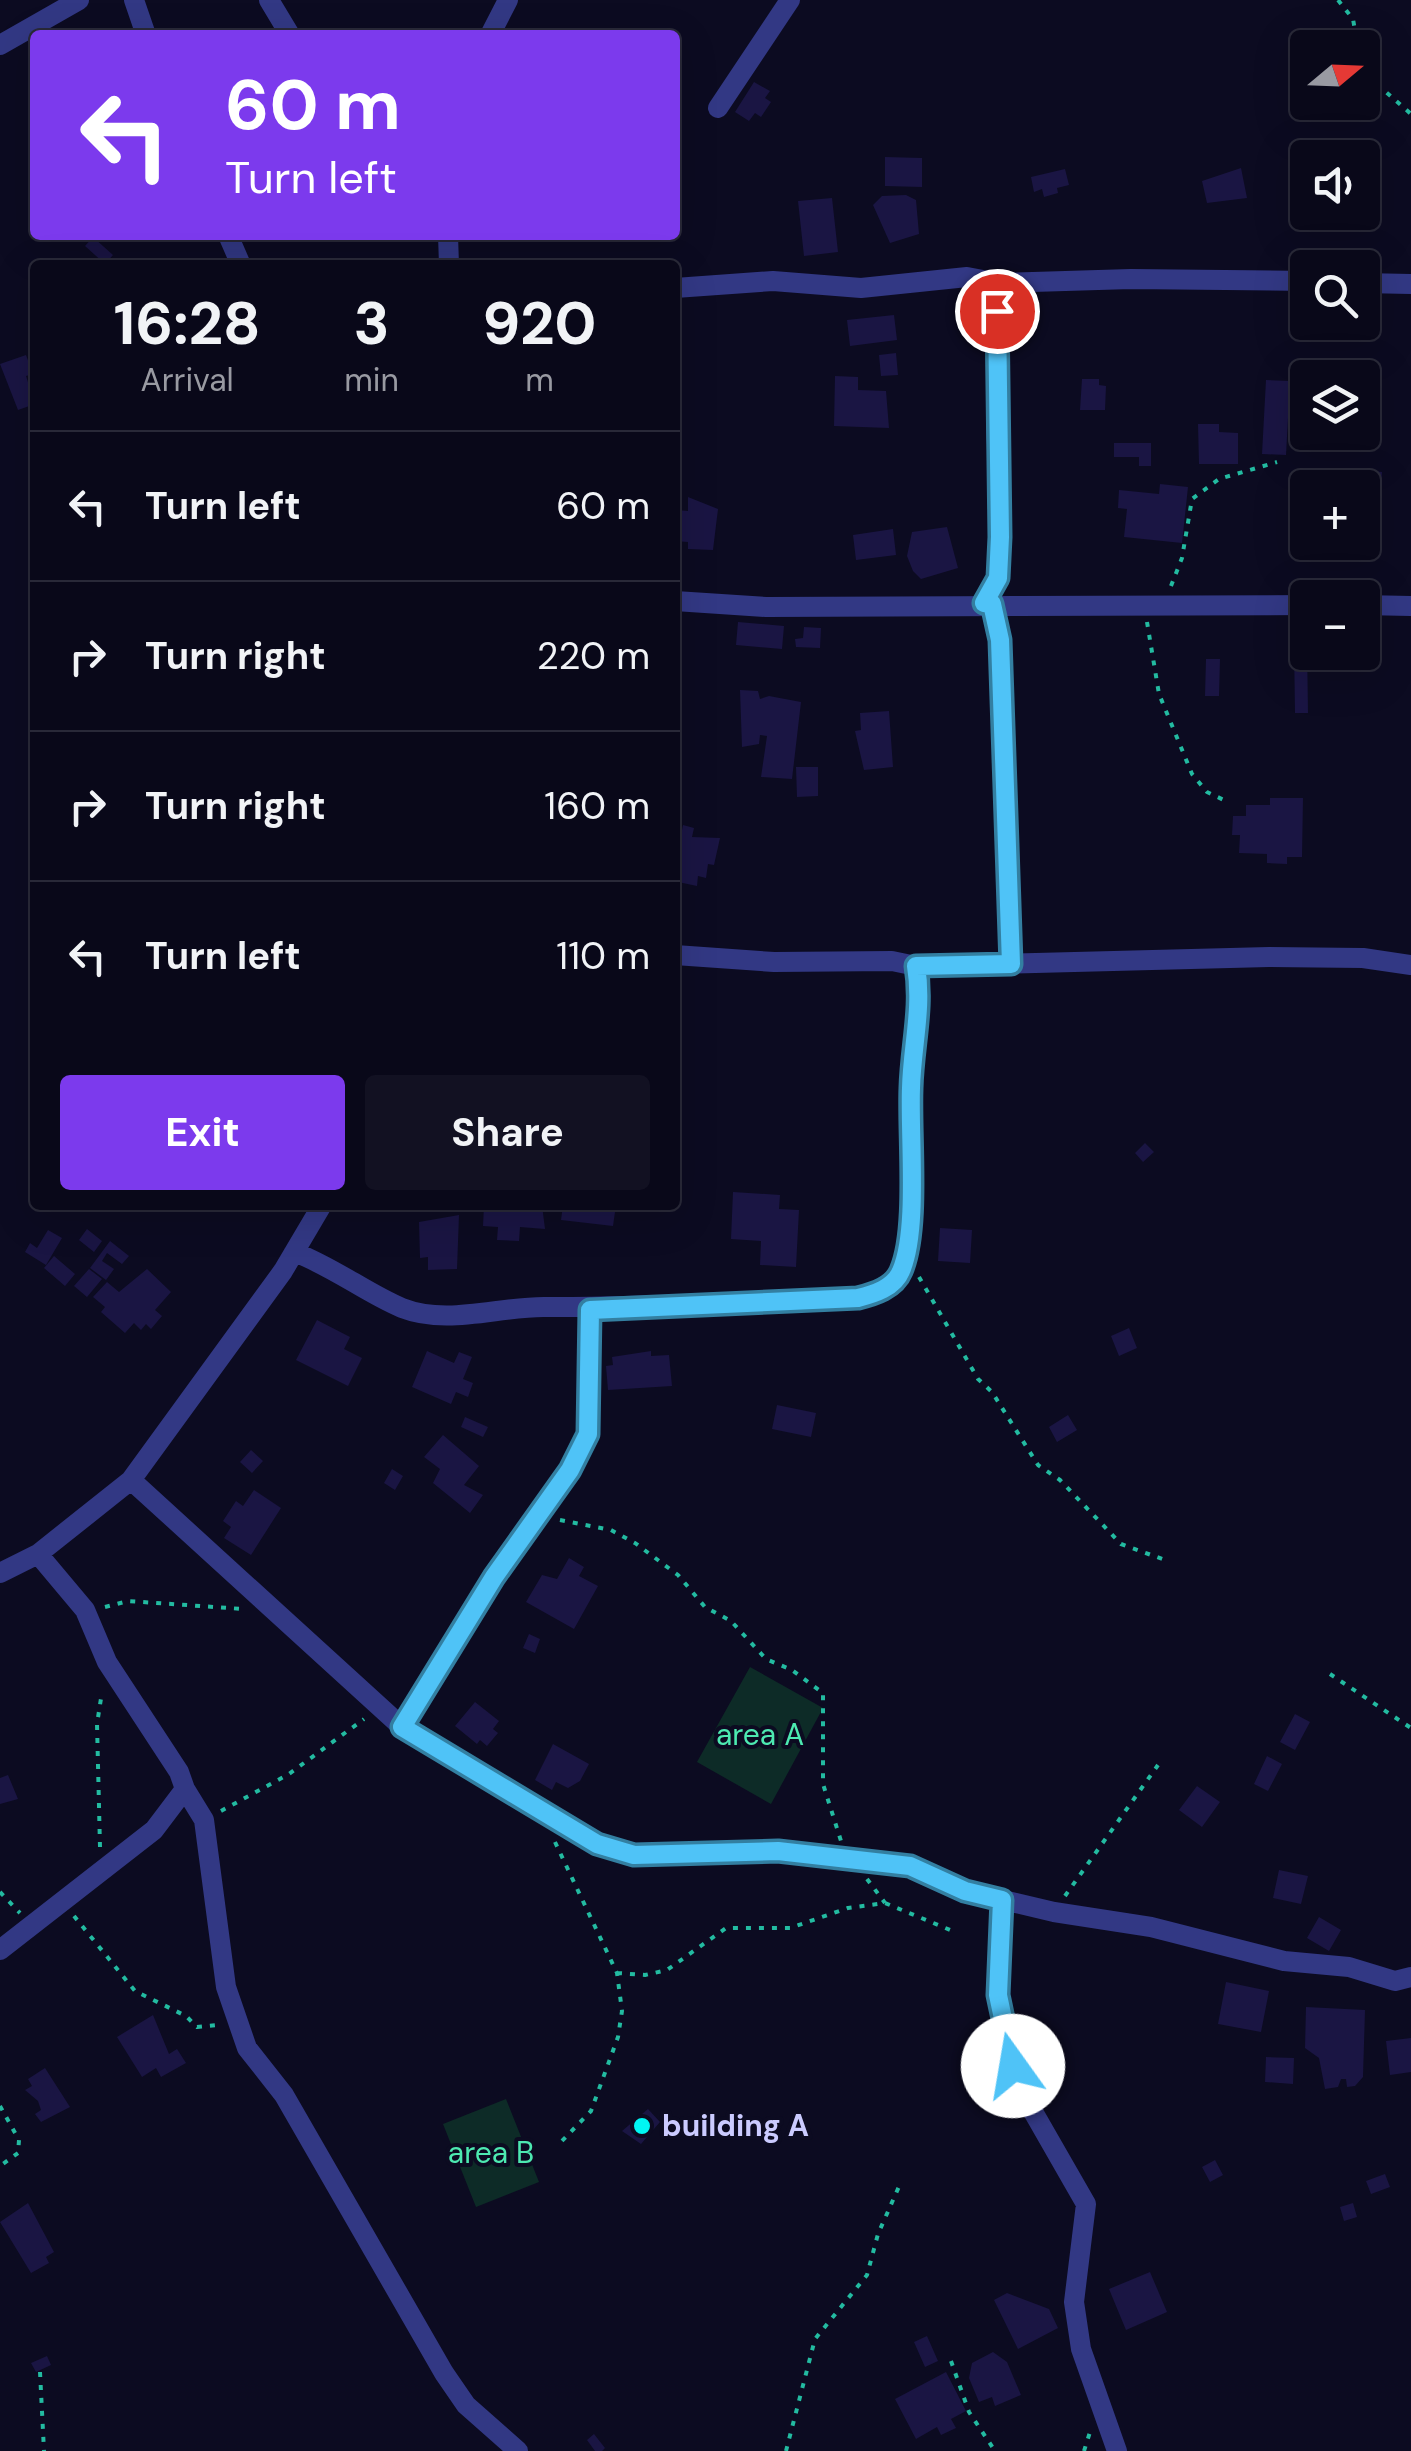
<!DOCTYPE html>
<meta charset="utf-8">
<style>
body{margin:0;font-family:"DM Sans",sans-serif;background:#121122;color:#f1f3f6;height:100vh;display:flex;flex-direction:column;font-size:38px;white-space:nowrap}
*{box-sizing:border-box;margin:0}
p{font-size:32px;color:#999aa2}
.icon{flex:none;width:55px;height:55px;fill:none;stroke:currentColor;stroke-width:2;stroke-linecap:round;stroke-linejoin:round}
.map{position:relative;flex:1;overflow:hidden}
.side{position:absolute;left:30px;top:260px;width:650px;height:950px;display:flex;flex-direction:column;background:#090819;border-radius:10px;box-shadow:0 10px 40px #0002,0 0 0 2px #292938}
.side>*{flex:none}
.top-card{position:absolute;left:30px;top:30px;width:650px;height:210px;border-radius:10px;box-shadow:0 10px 40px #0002,0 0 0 2px #292938;background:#7c3aed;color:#fff;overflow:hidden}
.needle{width:65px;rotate:71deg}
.fabs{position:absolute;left:1290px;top:30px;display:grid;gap:20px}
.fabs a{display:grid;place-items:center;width:90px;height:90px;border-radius:10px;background:#090819;box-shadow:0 10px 40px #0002,0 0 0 2px #292938;font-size:50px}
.pin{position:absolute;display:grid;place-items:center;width:85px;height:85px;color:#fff;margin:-42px;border:5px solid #fff;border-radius:50%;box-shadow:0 2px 10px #0007}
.me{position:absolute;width:110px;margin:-55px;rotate:347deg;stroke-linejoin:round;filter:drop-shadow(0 0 8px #0008)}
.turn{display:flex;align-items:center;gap:35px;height:210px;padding:0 30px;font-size:45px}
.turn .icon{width:130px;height:130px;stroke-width:2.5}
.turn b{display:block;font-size:70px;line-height:85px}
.eta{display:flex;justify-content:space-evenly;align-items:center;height:170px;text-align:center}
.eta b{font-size:60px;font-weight:700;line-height:70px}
.primary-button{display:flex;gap:20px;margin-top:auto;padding:20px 30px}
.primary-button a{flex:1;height:115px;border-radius:10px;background:#7c3aed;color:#fff;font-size:40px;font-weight:700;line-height:115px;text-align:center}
.primary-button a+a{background:#121122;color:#f1f3f6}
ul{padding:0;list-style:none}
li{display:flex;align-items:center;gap:30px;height:150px;padding:0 30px;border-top:2px solid #292938}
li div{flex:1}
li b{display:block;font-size:38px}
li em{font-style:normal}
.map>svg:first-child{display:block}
</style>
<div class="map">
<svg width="1411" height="2451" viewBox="0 0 1411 2451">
<rect width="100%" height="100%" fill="#0c0b21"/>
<path fill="#0d2b27" d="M750,1667l73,41 -52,96 -74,-42z
M506,2099l33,83 -63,25 -33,-83z"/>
<path fill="#1a1543" d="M754,82l16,9 -5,7 6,4 -10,15 -6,-4 -6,8 -14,-9z
M885,157l37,1v29l-37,-1z
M1241,168l6,30 -40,5 -5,-22z
M1065,169l4,16 -12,3 1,5 -14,4 -2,-8 -8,3 -3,-15z
M906,195l10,5 3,34 -29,9 -17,-38 9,-9z
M832,198l6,54 -34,4 -6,-55z
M93,237l20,18 -8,9 -20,-18z
M894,315l3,25 -47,6 -3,-26z
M896,353l2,22 -17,1 -2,-21z
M26,355l7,19 -7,2 9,28 -17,6 -18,-46z
M835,376l23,1v13l28,1 3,37 -55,-2z
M1082,379h17v6l7,1 -1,24h-25z
M1266,380l24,1 -4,74 -24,-1z
M1198,424h21v8l19,1v31h-39z
M1114,443h37v23h-12v-9h-25z
M1363,470l19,2 -2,27 -18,-1z
M1328,475l23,2 -1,11h-42v19l-6,-1v-8l-7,-1 2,-20 31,3z
M1160,484l28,3 -6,56 -58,-6 3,-28 -9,-1 1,-18 40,4z
M688,497l30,12 -5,41 -25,-1v-7l-13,-1v-31l13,1z
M947,527l11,41 -37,11 -8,-8 -6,-15 5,-24z
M893,529l3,26 -40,5 -3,-25z
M738,622l46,4 -2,23 -46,-4z
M804,627l17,1 -1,20 -24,-1 -1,-8 8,-1z
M1294,644h13l1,69h-13z
M1206,659h14l-1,37h-14z
M740,690l18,1 2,8 9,-3 32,6 -9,77 -31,-2 6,-41 -7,-1 -1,9 -17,3z
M889,711l4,56 -29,3 -9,-39 6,-1 -1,-17z
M796,767h22v29l-21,1z
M1270,798h33l-1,59h-15v7l-20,-1v-9l-28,-1 1,-18h-8l1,-19h13v-11h24z
M683,825l11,3 -2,9 28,1 -6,27 -6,-1 -2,14 -8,-2 -1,10 -19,-4 4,-21 -7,-1v-31l7,1z
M1145,1143l9,9 -11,10 -8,-9z
M733,1192l47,3 -1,14 20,1 -3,57 -36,-2 1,-24 -30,-2z
M484,1205h58l3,24 -25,-2 -1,14 -22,-1 1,-13 -15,-1z
M563,1205h53l-3,21 -52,-6z
M459,1215l-2,54 -29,1v-13l-8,1 -1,-36z
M940,1228l32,2 -2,33 -32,-2z
M87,1229l15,12 -8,11 -15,-12z
M48,1230l14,8 -16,27 -21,-13 5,-9 7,5z
M110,1241l19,15 -7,8 -15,-11 -5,8 12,8 -8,11 -16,-12z
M54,1256l21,18 -10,12 -21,-18z
M89,1269l13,10 -15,18 -13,-11z
M147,1269l24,23 -16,18 7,6 -11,13 -5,-5 -5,6 -7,-7 -9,10 -24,-21 4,-5 -12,-10 14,-15 12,10z
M317,1320l33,17 -6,12 18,9 -14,28 -52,-26z
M1129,1328l8,20 -18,8 -8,-20z
M427,1351l27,12 5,-11 13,5 -9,22 10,4 -5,14 -12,-5 -5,12 -39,-17z
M651,1351v5l18,-1 3,31 -64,4 -2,-24 7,-1 -1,-8z
M777,1405l39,8 -5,24 -39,-8z
M1068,1415l9,15 -20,12 -8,-15z
M465,1417l23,10 -5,10 -22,-10z
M443,1435l36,31 -15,19 19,10 -13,18 -37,-30 7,-14 -16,-12z
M251,1450l12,11 -11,12 -12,-11z
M392,1469l11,7 -8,14 -11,-7z
M254,1490l27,18 -30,47 -27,-17 7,-11 -8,-6 13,-20 7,5z
M569,1558l15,9 -5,9 19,10 -24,43 -48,-27 16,-27 15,4z
M529,1634l11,5 -5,14 -12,-5z
M475,1702l24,19 -6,8 5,4 -11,13 -7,-6 -3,4 -22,-18z
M1295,1714l15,8 -15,28 -15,-8z
M553,1744l36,20 -9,17 -12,7 -12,-6 -4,8 -17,-10z
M1267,1756l15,8 -14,27 -14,-7z
M8,1775l10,24 -18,5v-26z
M1197,1786l23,16 -18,25 -23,-17z
M1279,1870l29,6 -7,28 -28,-6z
M1319,1917l22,13 -12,21 -22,-13z
M1226,1982l43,9 -8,41 -43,-8z
M1306,2007l59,3 -2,67 -8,9 -8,1 -1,-8h-5l-3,8 -13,2 -6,-31 -14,-10z
M153,2015l16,39 8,-5 9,14 -25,14 -5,-9 -14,9 -25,-40z
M1411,2038v34l-21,3 -4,-34z
M1266,2057l28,1 -1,26 -28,-2z
M45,2068l25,39 -29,15 -6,-8 6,-4 -3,-9 -13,-11 7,-4 -4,-7z
M648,2109l12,13 -19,22 -19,-13z
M1215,2160l8,15 -13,7 -8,-15z
M1385,2174l5,13 -19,7 -5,-13z
M28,2203l26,49 -8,5 3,6 -18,10 -31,-51z
M1353,2203l4,14 -13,4 -4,-14z
M1150,2272l17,40 -41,18 -17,-41z
M1007,2293l42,16 9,19 -40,21 -24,-49z
M927,2336l11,25 -13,6 -11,-25z
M993,2352l14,10 14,33 -26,11 -3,-9 -13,5 -10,-24 3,-15z
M47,2356l4,9 -15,7 -5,-9z
M946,2372l20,39 -15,8 5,9 -15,7 -4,-8 -21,12 -21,-40z
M594,2434l11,14 -3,3h-7l-8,-11z"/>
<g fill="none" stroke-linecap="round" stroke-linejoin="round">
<path stroke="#23bba1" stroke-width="4" stroke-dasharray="5 8" stroke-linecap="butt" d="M1338,0l15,19 5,29
M1362,85l24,7 25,22
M1171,586l11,-28 10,-59 27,-20 58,-17
M1147,622l12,72 33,80 15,18 21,10
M919,1277l59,102 14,13 46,73 22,15 61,64 44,16
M560,1520l51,10 24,13 43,32 27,32 26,14 35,38 26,11 31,23v91l18,57
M105,1607l23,-6 115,8
M1330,1674l81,54
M221,1811l68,-37 75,-55
M555,1842l62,131 5,38 -4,26 -27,74 -31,32
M100,1847l-3,-123 5,-32
M867,1879l18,24
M0,1892l20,21
M1065,1896l93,-131
M74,1916l61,75 51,25 11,11 20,-2
M617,1973l28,2 22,-5 59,-42h64l58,-20 37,-5 70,29
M0,2106l19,34 -1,13 -18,13
M951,2361l18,51 26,39
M40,2372l4,79
M786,2451l29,-112 52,-64 11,-41 23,-52
M1084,2451l6,-19"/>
<path stroke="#323884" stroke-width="20" d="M134,0l12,35
M269,0l21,35
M490,35l18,-35
M0,45l79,-45
M718,108l72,-108
M228,235l13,30
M448,235l1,30
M1362,283l49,1
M675,288l98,-7 88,7 106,-11 32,6 132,-4 177,2
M675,601l91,6 542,-2
M984,603c31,-34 12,-135 12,-181 0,-46 0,-93 3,-139
M993,604l7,36 11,324
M1362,605l49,1
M675,955l99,7 118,-1 24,5 353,-9 94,1 48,7
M294,1252c40,15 72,41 108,56 46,18 97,-2 144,-1 104,0 208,-6 312,-8 16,-5 36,-11 43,-28 18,-42 8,-135 10,-183 1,-42 12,-80 5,-122
M131,1480l271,247 195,117 37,11 144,-4 132,14 55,26 89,21 97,15 133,34 65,6 46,14 16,-4
M0,1573l38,-19 93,-74 152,-209 39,-66
M402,1727l92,-150 76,-107 18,-36 2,-124
M185,1789l19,31 22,167 21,61 37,47 160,278 22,32 52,46
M1001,1900l-3,95 8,47 14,47 66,115 -12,98 7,47 36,102
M0,1950l154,-120 31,-41 -6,-17 -72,-110 -22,-52 -47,-56"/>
</g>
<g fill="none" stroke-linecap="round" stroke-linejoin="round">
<g stroke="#337fa1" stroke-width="25">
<path id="route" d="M997,311l3,226 -2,41 -14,25 8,1 8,36 11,324 -95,2c7,42 -4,80 -5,122 -2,48 8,142 -10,183 -7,17 -27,23 -43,27l-268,12 -2,124 -18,36 -76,107 -92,150 195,117 37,11 144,-4 132,15 55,25 37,9 -4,95 15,71"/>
</g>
<use href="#route" stroke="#4fc3f7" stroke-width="18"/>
</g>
<circle fill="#00f6f3" stroke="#0c0b21" stroke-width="4" cx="642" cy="2126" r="10"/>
<g text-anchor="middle" stroke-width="8" stroke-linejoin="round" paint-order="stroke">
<g font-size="30" fill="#4de9b1" stroke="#0c0b21">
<text x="760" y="1745">area A</text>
<text x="491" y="2163">area B</text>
</g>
<g font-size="30" font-weight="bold" fill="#cbcbff" stroke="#0c0b21" text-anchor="start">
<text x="662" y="2136">building A</text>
</g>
</g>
</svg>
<div class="fabs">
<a><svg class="needle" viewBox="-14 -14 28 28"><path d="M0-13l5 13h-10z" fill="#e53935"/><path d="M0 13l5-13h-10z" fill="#999aa2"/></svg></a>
<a><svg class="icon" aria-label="sound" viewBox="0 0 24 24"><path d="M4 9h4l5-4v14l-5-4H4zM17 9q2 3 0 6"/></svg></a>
<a><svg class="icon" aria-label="search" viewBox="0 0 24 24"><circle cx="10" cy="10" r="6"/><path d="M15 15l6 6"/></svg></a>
<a><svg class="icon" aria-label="layers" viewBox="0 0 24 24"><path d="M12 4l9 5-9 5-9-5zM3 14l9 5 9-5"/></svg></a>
<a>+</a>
<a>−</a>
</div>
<div class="pin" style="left:997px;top:311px;background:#d93025"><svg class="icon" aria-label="arrive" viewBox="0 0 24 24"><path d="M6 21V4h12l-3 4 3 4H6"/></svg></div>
<svg class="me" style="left:1013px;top:2066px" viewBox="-20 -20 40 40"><circle r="19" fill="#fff"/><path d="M0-13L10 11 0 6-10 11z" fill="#4fc3f7"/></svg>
<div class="top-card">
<div class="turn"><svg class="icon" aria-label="left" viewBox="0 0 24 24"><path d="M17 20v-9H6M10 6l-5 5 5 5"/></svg><div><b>60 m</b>Turn left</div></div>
</div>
<section class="side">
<div class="eta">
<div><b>16:28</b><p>Arrival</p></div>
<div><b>3</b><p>min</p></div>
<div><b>920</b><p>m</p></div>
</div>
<ul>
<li><svg class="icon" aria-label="left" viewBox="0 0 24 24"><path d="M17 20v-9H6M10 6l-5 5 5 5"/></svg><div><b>Turn left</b></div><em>60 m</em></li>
<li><svg class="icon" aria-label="right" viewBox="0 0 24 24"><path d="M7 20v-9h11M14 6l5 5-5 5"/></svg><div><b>Turn right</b></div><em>220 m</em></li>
<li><svg class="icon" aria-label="right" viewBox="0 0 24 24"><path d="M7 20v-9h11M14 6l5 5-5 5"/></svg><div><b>Turn right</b></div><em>160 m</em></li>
<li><svg class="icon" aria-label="left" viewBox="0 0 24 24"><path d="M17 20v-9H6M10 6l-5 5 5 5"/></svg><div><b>Turn left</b></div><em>110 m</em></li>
</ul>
<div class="primary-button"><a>Exit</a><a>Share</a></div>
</section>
</div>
